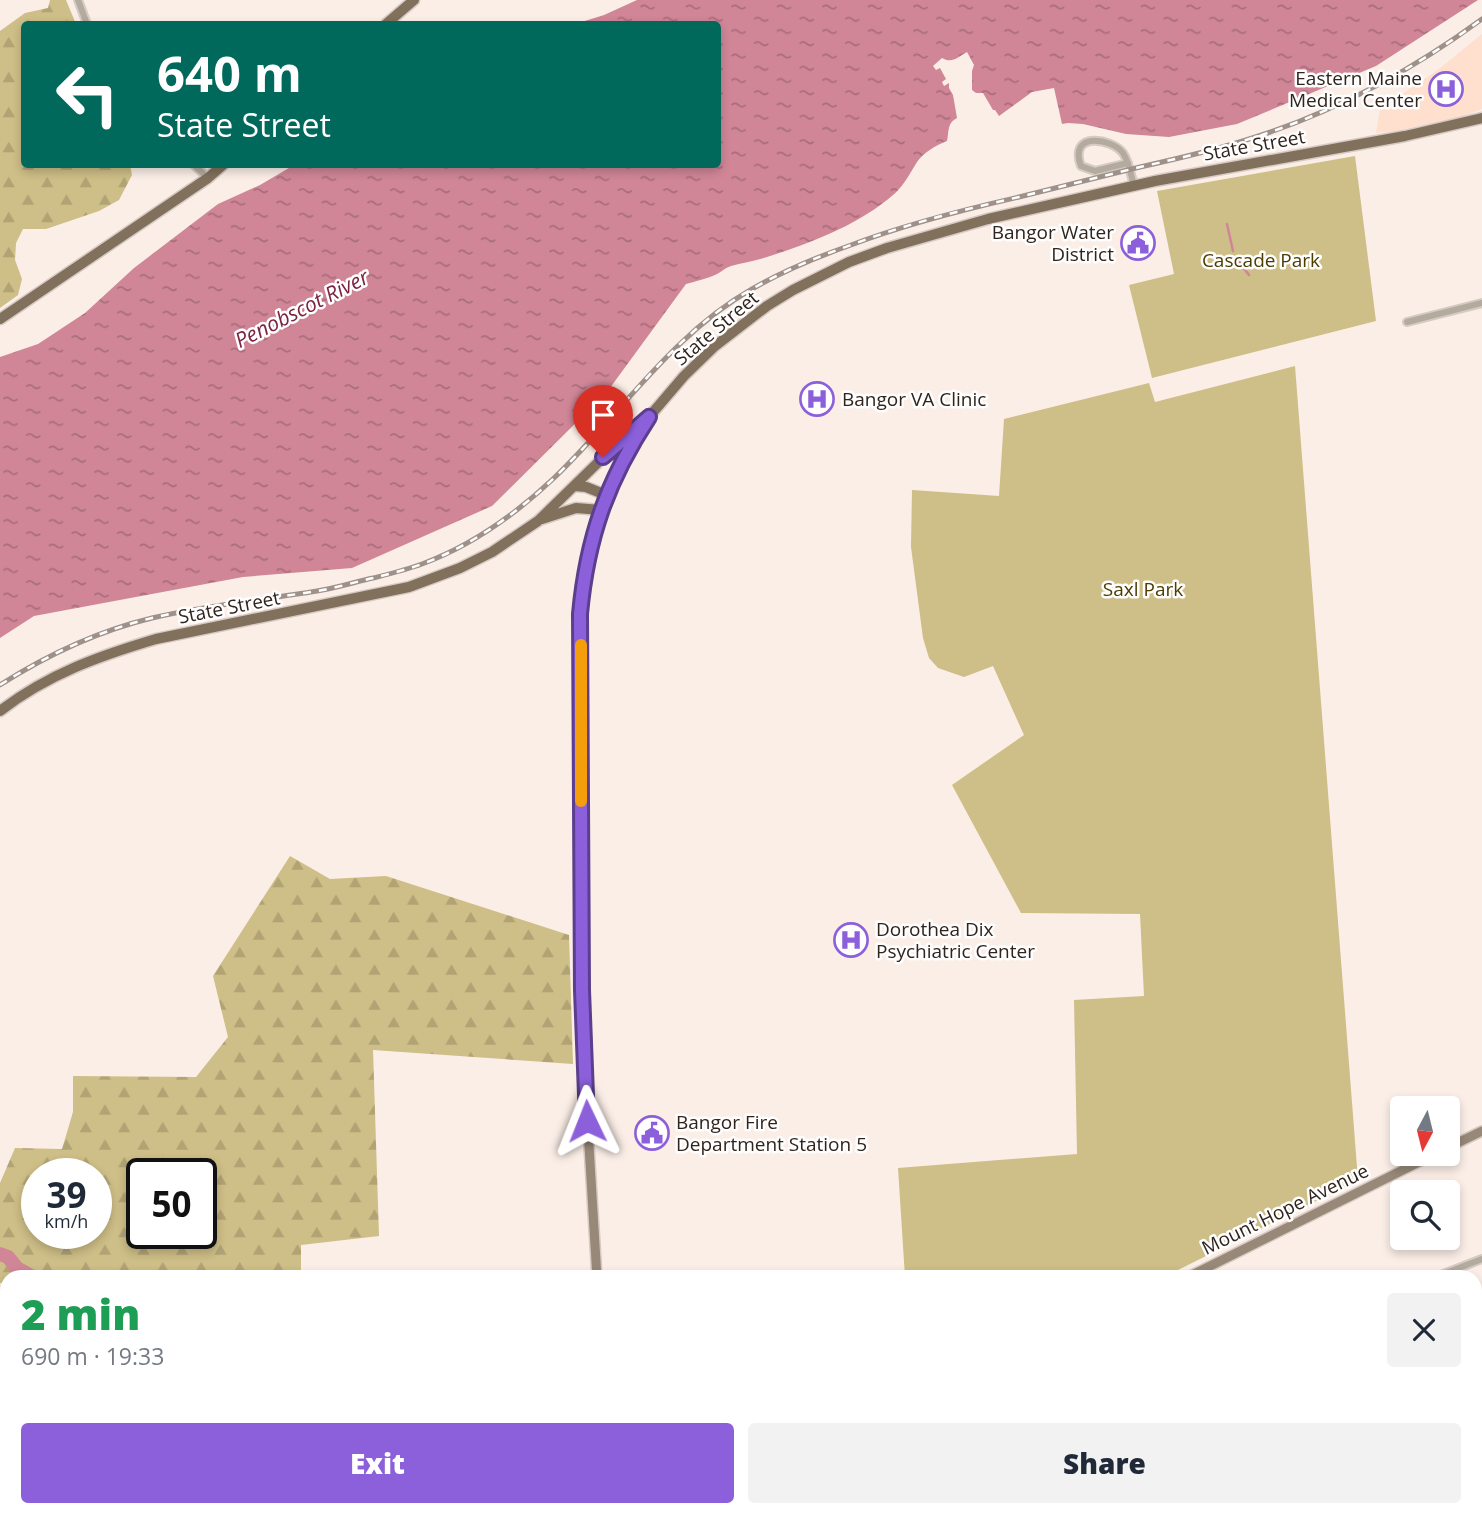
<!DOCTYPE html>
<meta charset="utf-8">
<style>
body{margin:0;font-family:"Open Sans",sans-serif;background:#f2f2f3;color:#1f2937;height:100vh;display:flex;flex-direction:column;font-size:26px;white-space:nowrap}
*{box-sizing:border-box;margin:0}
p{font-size:23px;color:#747a83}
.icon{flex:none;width:38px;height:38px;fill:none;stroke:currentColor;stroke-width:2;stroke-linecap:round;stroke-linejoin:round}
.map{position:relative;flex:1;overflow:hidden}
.details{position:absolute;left:0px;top:1270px;width:1482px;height:247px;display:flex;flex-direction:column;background:#fff;border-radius:21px 21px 0 0;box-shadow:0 4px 10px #0003}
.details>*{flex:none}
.guide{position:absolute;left:21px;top:21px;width:700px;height:147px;border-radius:7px;box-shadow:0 4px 10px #0003;background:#00695c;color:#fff;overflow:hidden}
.needle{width:46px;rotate:187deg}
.controls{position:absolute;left:1390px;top:1096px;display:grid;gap:14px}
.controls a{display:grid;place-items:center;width:70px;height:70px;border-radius:7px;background:#fff;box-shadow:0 4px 10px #0003;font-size:35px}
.speed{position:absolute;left:21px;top:1158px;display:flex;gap:14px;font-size:35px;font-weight:700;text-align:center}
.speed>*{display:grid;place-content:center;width:91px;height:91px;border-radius:50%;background:#fff;box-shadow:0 4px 10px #0003;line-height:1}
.speed small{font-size:18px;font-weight:400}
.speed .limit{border:4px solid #111;border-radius:10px;background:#fff;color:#111}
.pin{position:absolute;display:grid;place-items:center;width:60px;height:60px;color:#fff;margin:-72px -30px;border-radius:50% 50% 50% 0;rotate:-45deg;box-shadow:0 0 7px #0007}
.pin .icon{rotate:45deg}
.me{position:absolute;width:77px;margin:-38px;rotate:358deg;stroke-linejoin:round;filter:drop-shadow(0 0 5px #0008)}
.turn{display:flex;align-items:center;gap:24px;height:147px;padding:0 21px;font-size:32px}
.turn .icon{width:91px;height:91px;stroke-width:2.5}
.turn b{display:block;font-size:49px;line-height:60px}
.round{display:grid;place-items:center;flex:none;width:74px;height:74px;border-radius:7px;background:#f2f2f3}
.head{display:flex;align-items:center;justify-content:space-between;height:119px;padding:0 21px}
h1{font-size:42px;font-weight:800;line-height:52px;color:#1e9e55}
.button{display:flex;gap:14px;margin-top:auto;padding:14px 21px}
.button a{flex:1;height:80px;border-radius:7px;background:#8c60da;color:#fff;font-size:28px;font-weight:800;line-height:80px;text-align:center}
.button a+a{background:#f2f2f3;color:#1f2937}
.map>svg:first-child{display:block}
</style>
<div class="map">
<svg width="1482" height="1517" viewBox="0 0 1482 1517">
<defs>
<pattern id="forest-firs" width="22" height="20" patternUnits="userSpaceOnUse" patternTransform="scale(1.75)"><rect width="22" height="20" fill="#cebe87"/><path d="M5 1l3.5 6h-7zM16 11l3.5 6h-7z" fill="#b1a374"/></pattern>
<pattern id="water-ripples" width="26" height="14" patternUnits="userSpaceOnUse" patternTransform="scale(1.75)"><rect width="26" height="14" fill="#d08697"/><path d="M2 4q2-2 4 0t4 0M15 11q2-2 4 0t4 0" fill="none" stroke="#a96d7b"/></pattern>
</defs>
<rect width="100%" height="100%" fill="#fbeee7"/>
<path fill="#ffdfce" d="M1482,34v75l-18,7 -68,15 -20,2 4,-24 59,-40z"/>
<path fill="url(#forest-firs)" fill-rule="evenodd" d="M50,0h16l10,24h-52v140l106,1 2,10 -13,25 -20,11 -53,18h-23l-7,14 -1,17 7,19 -4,16 -18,13v-277l25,-18 23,-5z
M290,856l40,23 56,-3 183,59 4,129 -200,-14 6,186 -78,9v32l-294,1v6l-7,-1v-100l15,-35 47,1 11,-37v-36l123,1 32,-40 -15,-61zM37,1174h59v60h-59zM142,1174h59v60h-59z
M71,1510h143l1,7h-144z
M901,1510h407l-17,7h-397v-2z"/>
<path fill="#cebe87" d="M1355,156l21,165 -224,57 -23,-93 45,-11 -17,-83z
M1295,366l63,814 -194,97h-259l-7,-109 179,-14 -3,-154 70,-4 -4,-82 -119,-1 -69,-128 72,-50 -31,-69 -29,11 -26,-9 -9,-10 -6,-20 -12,-91 1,-57 87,6 5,-77 145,-36 6,19z"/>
<path fill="url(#water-ripples)" d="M637,0h841l-102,66 -139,58 -68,13 -43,-3 -43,-10 -15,-1 -6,1 -8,-36 -22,4 -33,24 -4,-6h-2l-10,-17h-7l-4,-3v-19l2,-6 -7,-13c-9,5 -15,12 -25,6l-9,8 3,4 4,-2 6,11 -4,3 2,4 5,-3v5l4,7 4,23c-10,5 -8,13 -10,23 -11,4 -24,12 -30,21 -10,16 -14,26 -30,38 -34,27 -79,44 -120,57 -12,4 -25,6 -36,9 -6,2 -10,6 -14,8 -10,5 -21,7 -31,10l-79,108 -115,114 -140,62 -109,9 -209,39 -34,22v-281l38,-13 47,-31 49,-45 84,-64 42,-19 34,-20 424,-1v-140h-143l29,-9z"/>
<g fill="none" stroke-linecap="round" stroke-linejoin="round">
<path stroke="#d08697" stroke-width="2.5" d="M1227,224l6,27
M1236,258l13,17"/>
<path stroke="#d08697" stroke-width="14" d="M0,1254l8,3 9,11 18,10
M177,1517l5,-5h10l1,-2"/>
<g stroke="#d6cac3" stroke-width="10">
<path id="street" d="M78,0l9,24
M1128,163l-33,8 -14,-5c-13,-35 31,-28 42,-13 6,9 8,22 11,33
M193,164l15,14
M1407,322l75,-19
M1433,1278l49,-19
M0,1488l7,2
M1475,1494l7,-4
M19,1510l2,7
M1331,1510l4,7
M1428,1517l14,-7"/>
</g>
<g stroke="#d6cac3" stroke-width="12">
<path id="secondary" d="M1447,1148l35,-17
M597,1278l-10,-165 -5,-122 -1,-377c3,-36 9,-69 20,-104
M1186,1278l251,-125
M609,1510v7
M476,1517l32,-7"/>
</g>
<g stroke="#d6cac3" stroke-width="13">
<path id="primary" d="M386,24l28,-24
M0,319l208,-141 16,-14
M574,486l12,1 20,8
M542,519l34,-11 25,2c9,-29 24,-57 40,-82
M0,711c48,-37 99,-55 156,-72l253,-52 51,-19 32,-16 46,-31 80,-78 31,-26 35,-41 31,-30 52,-40 26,-16 56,-28 38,-14 101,-29 167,-38 250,-45 77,-18"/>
</g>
<use href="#street" stroke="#b4ab9f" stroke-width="6"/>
<use href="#secondary" stroke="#978878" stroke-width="9"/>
<use href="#primary" stroke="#81705c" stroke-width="10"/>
<g stroke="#9e918a" stroke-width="5">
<path id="rail" d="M0,685c47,-30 98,-54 152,-67 54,-13 110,-18 165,-27 19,-3 38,-9 56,-13 16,-4 33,-8 49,-14 49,-18 94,-50 132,-86 66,-63 117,-143 198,-189 31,-18 65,-32 99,-44 55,-21 111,-35 168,-48 40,-10 81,-20 121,-30 36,-8 71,-16 106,-27 85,-26 164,-68 236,-121"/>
</g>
<use href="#rail" stroke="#fefefe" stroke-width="2.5" stroke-dasharray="8" stroke-linecap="butt"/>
</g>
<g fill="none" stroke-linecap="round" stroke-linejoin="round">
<g stroke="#5b3e8e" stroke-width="18">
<path id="route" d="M587,1121l-5,-131 -2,-376c7,-76 27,-133 69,-197l-46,40"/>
</g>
<use href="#route" stroke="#8c60da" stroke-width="12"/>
<path stroke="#f59e0b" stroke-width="12" d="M581,645v156"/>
</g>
<defs>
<g id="hospital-ring" transform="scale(1.75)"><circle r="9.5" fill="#fefefe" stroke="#8c60da" stroke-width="1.5"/><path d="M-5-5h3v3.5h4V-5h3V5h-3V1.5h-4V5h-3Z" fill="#8c60da"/></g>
<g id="civic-ring" transform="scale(1.75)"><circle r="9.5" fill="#fefefe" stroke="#8c60da" stroke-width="1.5"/><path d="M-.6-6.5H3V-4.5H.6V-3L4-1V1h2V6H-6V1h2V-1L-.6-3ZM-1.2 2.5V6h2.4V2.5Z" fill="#8c60da"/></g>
</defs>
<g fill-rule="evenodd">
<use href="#hospital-ring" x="1446" y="89"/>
<use href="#civic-ring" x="1138" y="243"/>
<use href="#hospital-ring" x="817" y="399"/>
<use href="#hospital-ring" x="851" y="940"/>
<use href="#civic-ring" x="652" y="1133"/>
</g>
<g text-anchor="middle" stroke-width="5" stroke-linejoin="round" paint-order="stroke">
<g font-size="19" fill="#30241d" stroke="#fefefe" text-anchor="start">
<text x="1422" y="85" text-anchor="end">Eastern Maine<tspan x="1422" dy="22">Medical Center</tspan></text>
<text x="1114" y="239" text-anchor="end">Bangor Water<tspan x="1114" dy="22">District</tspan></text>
<text x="842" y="406">Bangor VA Clinic</text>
<text x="876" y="936">Dorothea Dix<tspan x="876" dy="22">Psychiatric Center</tspan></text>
<text x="676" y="1129">Bangor Fire<tspan x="676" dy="22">Department Station 5</tspan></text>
</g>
<g font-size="19" fill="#30241d" stroke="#fefefe">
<text transform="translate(1254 145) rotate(-10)" y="7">State Street</text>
<text transform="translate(716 328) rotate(-40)" y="7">State Street</text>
<text transform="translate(229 607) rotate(-11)" y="7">State Street</text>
<text transform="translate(1285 1209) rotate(-26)" y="7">Mount Hope Avenue</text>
</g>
<g font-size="19" fill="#4c3d01" stroke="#fefefe">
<text x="1261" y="267">Cascade Park</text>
<text x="1143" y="596">Saxl Park</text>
</g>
<g font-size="21" font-style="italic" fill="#7b2340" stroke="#fefefe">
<text transform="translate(302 309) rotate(-27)" y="7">Penobscot River</text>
</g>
</g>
</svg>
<div class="controls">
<a><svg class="needle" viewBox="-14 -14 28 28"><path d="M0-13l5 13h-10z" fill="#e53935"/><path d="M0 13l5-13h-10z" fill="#747a83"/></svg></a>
<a><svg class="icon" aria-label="search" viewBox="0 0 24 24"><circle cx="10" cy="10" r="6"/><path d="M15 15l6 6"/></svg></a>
</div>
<div class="speed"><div>39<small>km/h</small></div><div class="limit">50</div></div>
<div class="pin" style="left:603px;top:457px;background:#d93025"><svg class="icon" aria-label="arrive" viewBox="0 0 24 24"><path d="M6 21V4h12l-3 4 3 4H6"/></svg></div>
<svg class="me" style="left:587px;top:1121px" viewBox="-20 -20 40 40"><path d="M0-17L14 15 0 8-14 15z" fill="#8c60da" stroke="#fff" stroke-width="4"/></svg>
<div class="guide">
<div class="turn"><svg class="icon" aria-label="left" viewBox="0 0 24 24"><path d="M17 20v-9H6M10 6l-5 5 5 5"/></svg><div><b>640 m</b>State Street</div></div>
</div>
<section class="details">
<div class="head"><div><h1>2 min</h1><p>690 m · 19:33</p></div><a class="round"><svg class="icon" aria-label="close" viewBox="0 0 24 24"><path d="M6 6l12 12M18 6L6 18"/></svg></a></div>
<div class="button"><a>Exit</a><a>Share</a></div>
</section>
</div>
